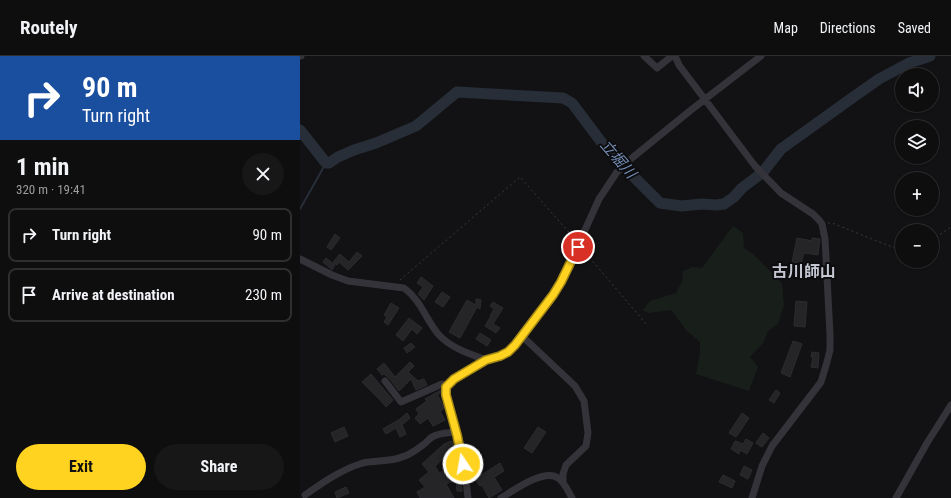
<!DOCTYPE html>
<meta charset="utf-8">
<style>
body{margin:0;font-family:"Roboto Condensed","Noto Sans JP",sans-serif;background:#171718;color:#f1f3f6;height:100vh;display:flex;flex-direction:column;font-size:15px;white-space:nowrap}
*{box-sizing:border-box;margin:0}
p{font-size:13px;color:#9b9c9e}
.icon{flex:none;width:22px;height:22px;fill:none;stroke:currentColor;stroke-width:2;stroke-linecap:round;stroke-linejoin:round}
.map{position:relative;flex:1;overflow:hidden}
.drawer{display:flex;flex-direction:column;background:#0e0e0f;width:300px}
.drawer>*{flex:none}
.top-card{background:#1a4fa0;color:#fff;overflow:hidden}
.controls{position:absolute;left:595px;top:12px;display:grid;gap:8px}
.controls a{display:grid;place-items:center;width:44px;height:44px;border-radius:50%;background:#0e0e0f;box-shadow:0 1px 3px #0004,0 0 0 1px #2e2e2f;font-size:20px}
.pin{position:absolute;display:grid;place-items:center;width:34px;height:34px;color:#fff;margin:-17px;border:2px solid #fff;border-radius:50%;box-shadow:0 1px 4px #0007}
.me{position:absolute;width:44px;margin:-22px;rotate:348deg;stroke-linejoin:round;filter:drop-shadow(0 0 3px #0008)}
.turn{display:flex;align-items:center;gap:14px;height:84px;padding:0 16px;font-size:18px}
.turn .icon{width:52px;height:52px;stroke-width:2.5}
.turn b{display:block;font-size:28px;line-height:34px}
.round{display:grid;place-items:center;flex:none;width:42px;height:42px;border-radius:21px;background:#171718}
.summary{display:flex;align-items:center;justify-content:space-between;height:68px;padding:0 16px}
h1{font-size:24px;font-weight:700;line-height:30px}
.button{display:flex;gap:8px;margin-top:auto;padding:8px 16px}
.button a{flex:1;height:46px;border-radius:24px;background:#ffd31f;color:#111;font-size:16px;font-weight:700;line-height:46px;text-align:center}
.button a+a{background:#171718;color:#f1f3f6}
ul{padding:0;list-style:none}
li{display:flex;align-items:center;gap:12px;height:54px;margin:0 8px 6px;padding:0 8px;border:2px solid #2e2e2f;border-radius:8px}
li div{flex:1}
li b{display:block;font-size:15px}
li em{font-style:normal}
header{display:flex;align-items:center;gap:24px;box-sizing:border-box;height:56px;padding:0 20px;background:#0e0e0f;border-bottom:1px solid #2e2e2f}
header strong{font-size:19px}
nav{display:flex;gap:22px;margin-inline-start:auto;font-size:14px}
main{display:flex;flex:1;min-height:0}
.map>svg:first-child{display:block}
</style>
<header>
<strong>Routely</strong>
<nav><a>Map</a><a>Directions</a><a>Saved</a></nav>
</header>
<main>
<section class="drawer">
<div class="top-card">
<div class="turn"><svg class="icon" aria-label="right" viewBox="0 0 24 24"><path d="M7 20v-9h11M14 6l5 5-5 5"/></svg><div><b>90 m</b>Turn right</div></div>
</div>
<div class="summary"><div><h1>1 min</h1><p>320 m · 19:41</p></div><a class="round"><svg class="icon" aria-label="close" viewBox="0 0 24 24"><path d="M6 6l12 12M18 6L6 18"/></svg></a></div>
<ul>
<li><svg class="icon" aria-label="right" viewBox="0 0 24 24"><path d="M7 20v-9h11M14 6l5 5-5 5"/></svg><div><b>Turn right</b></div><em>90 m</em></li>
<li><svg class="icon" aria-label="arrive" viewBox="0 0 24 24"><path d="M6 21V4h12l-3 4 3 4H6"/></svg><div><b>Arrive at destination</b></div><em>230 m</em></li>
</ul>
<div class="button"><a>Exit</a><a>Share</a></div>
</section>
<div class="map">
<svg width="651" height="442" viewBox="0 0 651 442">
<rect width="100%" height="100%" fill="#121214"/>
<path fill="#181f1a" d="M433,170l10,7 1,15 9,6 29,29 2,22 -6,19 -10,7 -4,11 -14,15 8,10 -9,24 -53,-17 4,-21v-11l-13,-11 -16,-21 -23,3 -5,-3 7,-9 26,-8 6,-12 1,-10 10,-4 9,1z"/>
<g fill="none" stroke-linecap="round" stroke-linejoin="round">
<path stroke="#272e38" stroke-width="2" d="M0,153l26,-46"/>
<path stroke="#272e38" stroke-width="11" d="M0,74l26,33h3l9,-6 16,-7 22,-7 40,-17 41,-34 106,6 9,5 30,40 19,21 39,39 21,3 21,-2 14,1 8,-1 10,-7 8,-9 21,-16 18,-23 71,-51 27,-19 30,-16 21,-7"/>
</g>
<path fill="#252528" stroke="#2c2c30" d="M35,178l5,4 -9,12 -4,-3z
M497,182l15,3v-3l8,1 -2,16 -14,-2 -3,11 -9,-2z
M57,196l5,4 -14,14 -9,-8 -2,3 -4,-3 7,-8 9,8z
M26,202l9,7 -3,5 -9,-8z
M121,221l12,9 -9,14 -6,-6 5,-7 -6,-4z
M142,236l8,5 -7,10 -8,-5z
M176,243l5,1 -1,9 -3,-2 -17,31 -11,-6 18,-32 9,5z
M496,245l11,1 -2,25 -11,-1z
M193,246l10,6 -10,16 7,4 -4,5 -11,-7 6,-10h-1l4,-7 -4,-3z
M91,247l8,5 -11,17 -4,-3 3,-5 -3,-2z
M109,262l13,10 -5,6 -5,-5 -9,12 -7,-6z
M180,277l11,7 -4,6 -11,-7z
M493,285l9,3 -12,33 -9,-4z
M111,287l4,4 -8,6 -3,-5z
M512,296l7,1 -1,15 -7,-1 2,-10h-2z
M110,306l4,4 -6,6 10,9 6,-2 3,6 -11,5 -5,-11 -12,12 -10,-13 -5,-4 -2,1 -5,-6 7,-6 11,14z
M71,318l22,26 -7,7 -5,-6 -19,-19z
M141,334v3l-4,1 5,9 2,6 -4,2 5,9 -12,6 -5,-8 -8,6 -5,-6 4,-4 -3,-5 11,-8 -2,-2z
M476,334l4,3 -6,10 -5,-3z
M107,357l3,5 -8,7 4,9 -6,3 -4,-9 -10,6 -3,-5 17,-10z
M442,357l7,5 -13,19 -7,-4z
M44,371l4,9 -13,6 -4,-9z
M238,371l8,5 -14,21 -8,-5z
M463,377l6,5 -7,9 -6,-4z
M446,383l7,4 -6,11 -7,-4 -1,4 -8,-5 4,-8 8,3z
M152,385l4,12 -3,2 -1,-4 -17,15 4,7 10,-5 2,5 8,-4 3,22h-5l-1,-12 -10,5 8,14h-34l-3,-6 8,-5 -6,-7 10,-8 -7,-8 22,-20z
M200,407l4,8 -10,6 8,13 -13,8 -7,-13 -2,1 -5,-7z
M444,410l8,4 -4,9 -8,-4z
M423,419l12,6 -3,7 -13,-6z
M46,431l3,6 -12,5 -2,-6z"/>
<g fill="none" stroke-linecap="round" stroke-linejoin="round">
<path stroke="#383a40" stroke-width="1" stroke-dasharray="2 3" stroke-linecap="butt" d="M528,167h4l70,28
M632,184l19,-13
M283,194l64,75
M100,224l120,-103 54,61"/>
<path stroke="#333339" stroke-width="7" d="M0,0h1
M344,0l13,12 15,-12
M375,0l4,9 76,101 26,27 32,21 6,6 3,4 3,15 5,95v16l-3,12 -6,20 -49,64 -10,20 -10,32
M280,185l19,-42 18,-27 15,-14 59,-48 70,-54
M0,203l32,16 16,6 56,7c17,12 22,32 35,47 12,13 31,19 47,25
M222,280l53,50 9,15 4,32 -2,13 -20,19 -3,9v8
M85,325l16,21 41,-18 4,3
M5,439c17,-12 37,-26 58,-32 13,-3 27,-1 39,-6 8,-2 15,-8 21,-12 4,-3 6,-6 9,-8 7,-4 17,-4 24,-5
M168,442c-2,-21 -6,-42 -11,-62 -3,-16 -12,-32 -11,-49l8,-8 32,-19 14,-3 15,-12 38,-50 8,-13 17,-35
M201,442c12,-7 43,-30 57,-20 7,5 10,13 14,20
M596,442l31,-55 24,-38"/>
</g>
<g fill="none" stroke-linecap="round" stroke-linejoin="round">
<g stroke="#a68914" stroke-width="10">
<path id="route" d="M163,408l-6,-29 -11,-40v-8l8,-8 32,-19 14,-4 8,-4 7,-7 38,-50 8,-13 17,-35"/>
</g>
<use href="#route" stroke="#ffd31f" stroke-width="7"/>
</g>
<g text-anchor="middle" stroke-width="4" stroke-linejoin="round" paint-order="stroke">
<g font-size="15" font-style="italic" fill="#758eb5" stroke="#0d0d0f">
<text transform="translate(318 103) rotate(49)" y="5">立堀川</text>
</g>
<g font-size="16" font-weight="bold" fill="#c3c5d1" stroke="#0d0d0f">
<text x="504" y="221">古川師山</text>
</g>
</g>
</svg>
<div class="controls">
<a><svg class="icon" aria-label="sound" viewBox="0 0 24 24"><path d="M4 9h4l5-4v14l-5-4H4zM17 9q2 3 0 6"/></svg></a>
<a><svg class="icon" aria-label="layers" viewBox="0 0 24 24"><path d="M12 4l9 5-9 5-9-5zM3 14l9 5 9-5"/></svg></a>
<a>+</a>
<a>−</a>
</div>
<div class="pin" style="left:278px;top:191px;background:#d93025"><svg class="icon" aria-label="arrive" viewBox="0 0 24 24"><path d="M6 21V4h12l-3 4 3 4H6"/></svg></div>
<svg class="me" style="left:163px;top:408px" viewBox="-20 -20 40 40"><circle r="17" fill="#ffd31f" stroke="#fff" stroke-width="3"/><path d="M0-11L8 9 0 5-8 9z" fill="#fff"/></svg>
</div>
</main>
